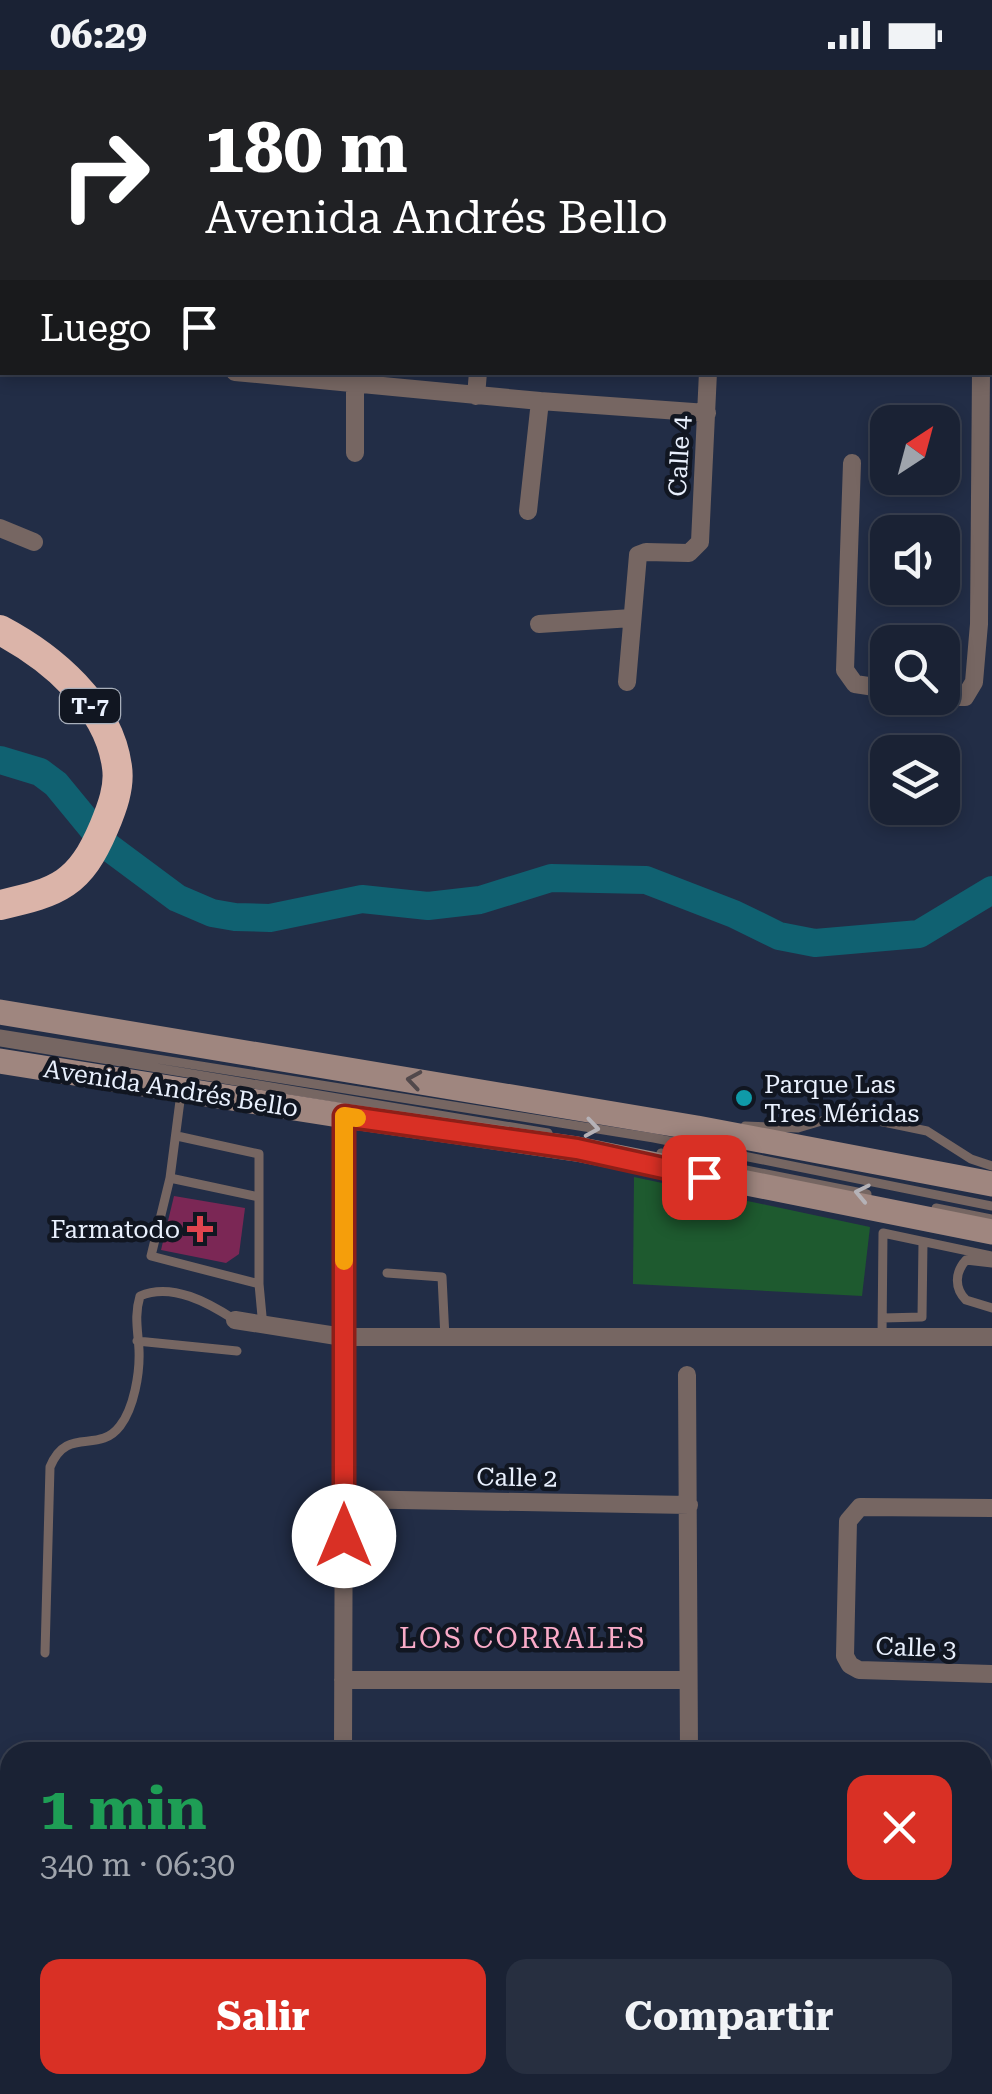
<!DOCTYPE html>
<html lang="es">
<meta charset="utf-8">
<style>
body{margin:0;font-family:"Roboto Serif",serif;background:#272f40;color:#f1f3f6;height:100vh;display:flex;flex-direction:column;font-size:38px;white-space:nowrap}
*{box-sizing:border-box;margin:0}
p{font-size:32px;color:#9fa4ac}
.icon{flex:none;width:55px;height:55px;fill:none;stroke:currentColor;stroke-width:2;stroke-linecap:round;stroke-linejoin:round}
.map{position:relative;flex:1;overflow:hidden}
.details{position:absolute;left:0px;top:1672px;width:992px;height:352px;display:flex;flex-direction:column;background:#1a2234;border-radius:30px 30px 0 0;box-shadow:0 5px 15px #0003,0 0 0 2px #383f4f}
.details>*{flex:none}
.guide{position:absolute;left:0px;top:0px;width:992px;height:305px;box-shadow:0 5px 15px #0003,0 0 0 2px #383f4f;background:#202124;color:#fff;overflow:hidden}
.needle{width:65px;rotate:36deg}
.controls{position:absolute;left:870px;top:335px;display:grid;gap:20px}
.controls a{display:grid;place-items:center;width:90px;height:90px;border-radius:20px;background:#1a2234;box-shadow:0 5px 15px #0003,0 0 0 2px #383f4f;font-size:50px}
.pin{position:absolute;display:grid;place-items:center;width:85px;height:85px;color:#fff;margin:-42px;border-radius:20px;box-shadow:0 5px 15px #0006}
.me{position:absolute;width:110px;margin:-55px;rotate:0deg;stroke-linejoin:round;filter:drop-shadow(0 0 8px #0008)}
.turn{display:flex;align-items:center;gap:35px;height:210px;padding:0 40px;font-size:45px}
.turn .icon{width:130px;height:130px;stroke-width:2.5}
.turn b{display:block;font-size:70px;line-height:85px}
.then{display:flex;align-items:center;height:95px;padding:0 40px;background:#0003;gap:20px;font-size:38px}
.round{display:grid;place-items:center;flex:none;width:105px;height:105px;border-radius:20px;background:#272f40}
.headline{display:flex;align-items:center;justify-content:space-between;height:170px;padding:0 40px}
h1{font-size:60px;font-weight:700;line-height:75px;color:#1e9e55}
.action{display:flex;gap:20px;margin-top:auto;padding:20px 40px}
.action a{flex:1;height:115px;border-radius:20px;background:#d93025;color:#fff;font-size:40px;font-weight:700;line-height:115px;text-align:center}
.action a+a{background:#272f40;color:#f1f3f6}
.status{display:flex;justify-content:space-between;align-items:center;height:70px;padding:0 50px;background:#1a2234;direction:ltr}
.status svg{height:28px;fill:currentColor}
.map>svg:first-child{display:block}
</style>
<div class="status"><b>06:29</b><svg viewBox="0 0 49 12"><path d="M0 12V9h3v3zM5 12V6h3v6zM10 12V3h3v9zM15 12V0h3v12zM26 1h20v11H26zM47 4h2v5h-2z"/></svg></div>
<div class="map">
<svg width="992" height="2024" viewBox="0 0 992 2024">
<rect width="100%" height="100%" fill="#222d46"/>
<path fill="#1e5a2f" d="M634,1107l236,50 -8,69 -229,-12z"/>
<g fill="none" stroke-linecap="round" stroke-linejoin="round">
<path stroke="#106171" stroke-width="28" d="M0,690l40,12 16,12 51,62 70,52 35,15 23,4 35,1 92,-19 66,7 52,-6 71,-22 95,2 88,34 45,22 36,7 104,-9 73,-44"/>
</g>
<path fill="#7b2755" d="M174,1126l71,12 -6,46 -13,9 -65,-13z"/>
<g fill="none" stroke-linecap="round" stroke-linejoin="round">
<path stroke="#766662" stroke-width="9" d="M990,295h2
M0,964l654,104 338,68
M0,972l548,91
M181,1023l-11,85 -19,78 108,28
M745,1056l53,2 47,-14 82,17 44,28 21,7
M177,1066l82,18v130l4,43
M661,1083l206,41
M170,1108l89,19
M936,1138l56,11
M992,1193l-26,-3c-11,12 -12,28 0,40l26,8
M387,1203l55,4 3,61
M883,1248l39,-1 1,-75
M882,1267l1,-104 109,23
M137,1271l100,10
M45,1583l5,-186c17,-42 48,-12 70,-41 14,-18 20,-53 19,-76 -1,-20 -5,-34 1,-54 32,-14 69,7 95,24"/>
<path stroke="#766662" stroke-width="18" d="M493,0v2
M778,0l28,2
M163,2v-2
M723,2v-2
M990,20l1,-20
M990,90h2
M990,223h2
M235,302l305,29 167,12
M476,326l2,-24
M355,383v-70
M852,393l-7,207 10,14 33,5
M528,441l12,-110
M0,458l34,14
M539,554l93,-6
M627,612l11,-127 8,-3 43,1 11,-11 8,-170
M942,627h23l9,-15 5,-58 2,-252
M235,1250l108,17h649
M687,1305l2,377
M344,1429l345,6
M992,1438l-132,-1 -12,14 -3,135 5,9 9,5 133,4
M343,1610h344
M343,1682l2,-636
M982,1775h10
M982,1942h10"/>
<path stroke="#9f867f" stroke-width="25" d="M0,942l697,116 295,56
M0,991l345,55 232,33 415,83"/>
<path stroke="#dbb4a9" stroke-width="30" d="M0,560c51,27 109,75 117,137 3,20 -5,41 -13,60 -24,57 -45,65 -104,78"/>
</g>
<defs><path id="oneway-chevron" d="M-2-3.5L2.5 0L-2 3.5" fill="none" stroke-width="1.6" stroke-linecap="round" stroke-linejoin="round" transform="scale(2.5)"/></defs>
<use stroke="#51484b" href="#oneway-chevron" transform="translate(414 1010) rotate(-171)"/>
<g stroke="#b5b2b7">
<use href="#oneway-chevron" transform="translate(592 1058) rotate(9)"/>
<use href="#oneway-chevron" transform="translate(862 1123) rotate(-168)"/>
</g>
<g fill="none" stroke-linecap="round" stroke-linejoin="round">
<g stroke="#8d1f18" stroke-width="25">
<path id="route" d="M344,1466v-420l233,33 127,28"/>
</g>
<use href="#route" stroke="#d93025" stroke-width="18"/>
<path stroke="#f59e0b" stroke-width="18" d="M344,1191v-145l13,2"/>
</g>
<circle fill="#0f9aa8" stroke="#111621" stroke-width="4" cx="744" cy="1028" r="10"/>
<path fill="#e0444e" stroke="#111621" stroke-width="4" d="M195 1144h10v10h10v10h-10v10h-10v-10h-10v-10h10z"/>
<g text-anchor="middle" stroke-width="9" stroke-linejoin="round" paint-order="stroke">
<rect fill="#111621" stroke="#a8afbb" stroke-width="2.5" x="60" y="619" width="60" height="34" rx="8"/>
<g font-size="22" font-weight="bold" fill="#e9f0fd">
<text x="90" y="644">T-7</text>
</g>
<g font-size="25" fill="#e9f0fd" stroke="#111621">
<text transform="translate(679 386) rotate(-87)" y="9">Calle 4</text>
<text transform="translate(171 1018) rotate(9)" y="9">Avenida Andrés Bello</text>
<text transform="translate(517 1407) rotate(1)" y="9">Calle 2</text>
<text transform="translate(916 1577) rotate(2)" y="9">Calle 3</text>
</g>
<g font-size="25" fill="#e9f0fd" stroke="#111621" text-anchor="start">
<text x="764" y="1023">Parque Las<tspan x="764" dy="29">Tres Méridas</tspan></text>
<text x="180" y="1168" text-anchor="end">Farmatodo</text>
</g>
<g font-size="28" letter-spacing="2.5" fill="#faabc8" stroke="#111621">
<text x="523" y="1578">LOS CORRALES</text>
</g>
</g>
</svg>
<div class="controls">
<a><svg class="needle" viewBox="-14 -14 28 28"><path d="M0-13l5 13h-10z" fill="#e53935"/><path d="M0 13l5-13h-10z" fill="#9fa4ac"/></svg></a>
<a><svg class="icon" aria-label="sound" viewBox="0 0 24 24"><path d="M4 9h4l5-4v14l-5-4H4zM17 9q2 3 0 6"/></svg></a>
<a><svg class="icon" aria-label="search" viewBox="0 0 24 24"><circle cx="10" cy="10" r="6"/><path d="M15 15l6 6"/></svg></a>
<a><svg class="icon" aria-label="layers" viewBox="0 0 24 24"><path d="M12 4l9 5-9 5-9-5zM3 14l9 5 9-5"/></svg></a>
</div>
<div class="pin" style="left:704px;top:1107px;background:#d93025"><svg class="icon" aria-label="arrive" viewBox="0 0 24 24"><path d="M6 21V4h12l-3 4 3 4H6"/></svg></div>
<svg class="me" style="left:344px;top:1466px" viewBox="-20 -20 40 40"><circle r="19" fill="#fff"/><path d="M0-13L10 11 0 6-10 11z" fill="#d93025"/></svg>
<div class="guide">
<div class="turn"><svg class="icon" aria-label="right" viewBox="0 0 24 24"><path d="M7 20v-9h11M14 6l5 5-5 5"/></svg><div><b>180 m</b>Avenida Andrés Bello</div></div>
<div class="then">Luego<svg class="icon" aria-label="arrive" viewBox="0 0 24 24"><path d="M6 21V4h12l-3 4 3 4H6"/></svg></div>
</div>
<section class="details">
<div class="headline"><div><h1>1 min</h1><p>340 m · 06:30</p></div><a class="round" style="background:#d93025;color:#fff"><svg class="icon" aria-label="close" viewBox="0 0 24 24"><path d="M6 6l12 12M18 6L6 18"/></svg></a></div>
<div class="action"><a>Salir</a><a>Compartir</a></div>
</section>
</div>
